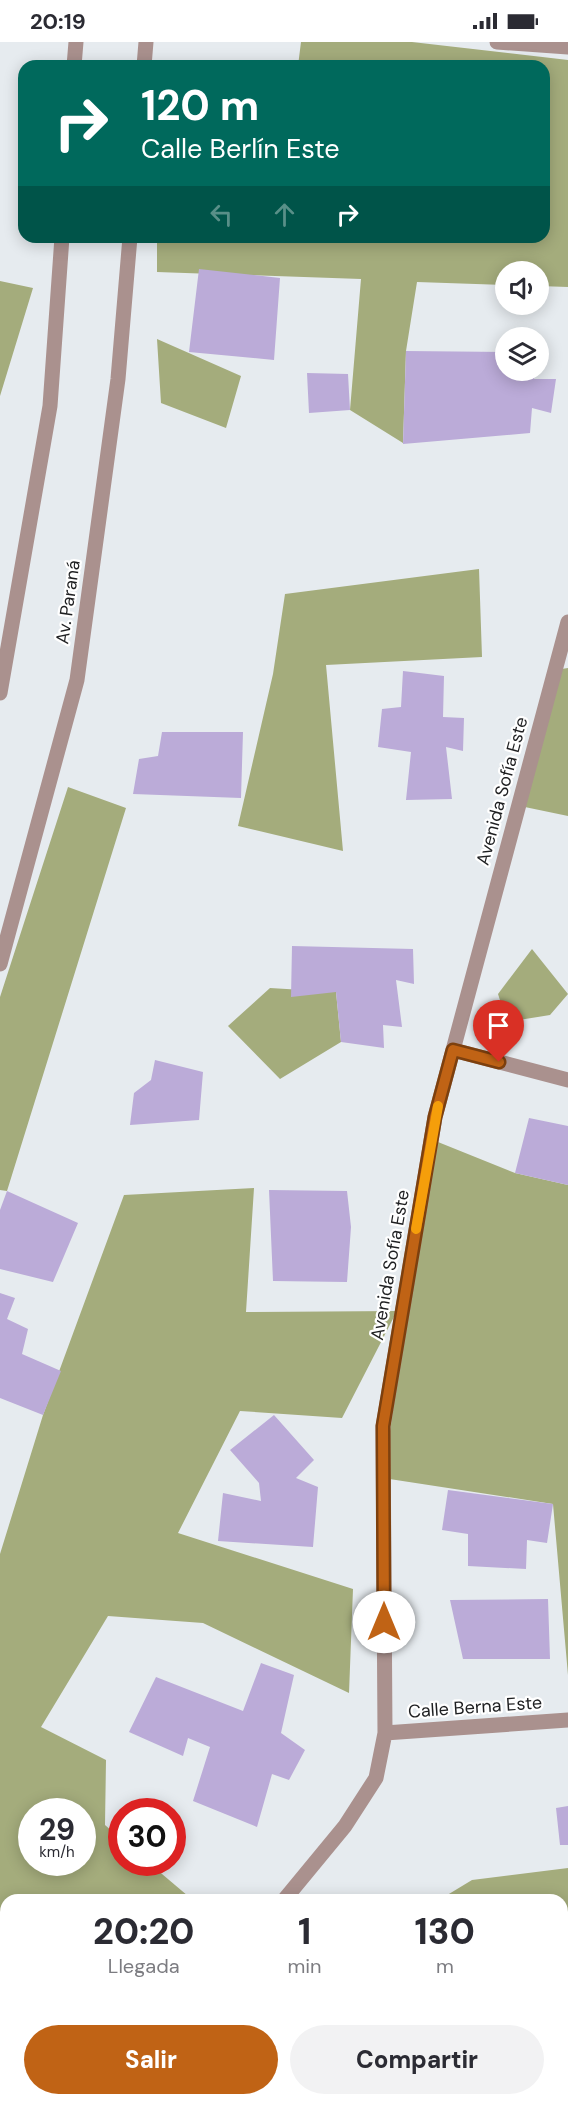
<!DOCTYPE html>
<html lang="es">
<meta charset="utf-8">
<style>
body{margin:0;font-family:"DM Sans",sans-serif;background:#f2f2f3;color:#2b2b33;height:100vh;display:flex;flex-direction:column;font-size:22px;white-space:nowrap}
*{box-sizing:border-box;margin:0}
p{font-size:20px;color:#7c7c81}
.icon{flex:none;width:33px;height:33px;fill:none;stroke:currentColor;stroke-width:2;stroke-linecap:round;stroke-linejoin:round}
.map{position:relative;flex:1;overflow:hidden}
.side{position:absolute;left:0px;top:1852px;width:568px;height:212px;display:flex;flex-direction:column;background:#fff;border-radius:18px 18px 0 0;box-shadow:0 3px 15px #0003}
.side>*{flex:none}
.guide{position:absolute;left:18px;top:18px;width:532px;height:183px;border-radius:18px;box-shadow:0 3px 15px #0003;background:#00695c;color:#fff;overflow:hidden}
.controls{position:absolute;left:495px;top:219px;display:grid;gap:12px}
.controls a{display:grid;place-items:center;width:54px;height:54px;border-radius:50%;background:#fff;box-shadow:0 3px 15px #0003;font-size:30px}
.speed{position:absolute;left:18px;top:1756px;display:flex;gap:12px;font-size:30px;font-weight:700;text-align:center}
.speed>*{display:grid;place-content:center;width:78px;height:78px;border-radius:50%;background:#fff;box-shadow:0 3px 15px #0003;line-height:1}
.speed small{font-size:15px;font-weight:400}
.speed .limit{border:9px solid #d22;background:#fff;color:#111}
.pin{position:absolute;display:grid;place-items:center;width:51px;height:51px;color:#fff;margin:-62px -26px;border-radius:50% 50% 50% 0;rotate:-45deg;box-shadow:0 0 6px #0007}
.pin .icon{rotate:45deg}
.me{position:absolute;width:66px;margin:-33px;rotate:0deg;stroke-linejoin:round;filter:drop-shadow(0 0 4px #0008)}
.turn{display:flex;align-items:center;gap:21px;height:126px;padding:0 24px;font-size:27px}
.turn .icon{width:78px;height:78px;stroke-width:2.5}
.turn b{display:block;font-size:42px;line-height:51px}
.lanes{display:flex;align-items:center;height:57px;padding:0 24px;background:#0003;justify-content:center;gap:30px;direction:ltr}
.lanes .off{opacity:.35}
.eta{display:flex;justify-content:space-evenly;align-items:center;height:102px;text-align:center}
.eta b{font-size:36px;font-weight:800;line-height:42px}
.primary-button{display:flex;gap:12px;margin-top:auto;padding:12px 24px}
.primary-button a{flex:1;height:69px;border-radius:36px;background:#c06315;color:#fff;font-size:24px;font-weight:800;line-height:69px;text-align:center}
.primary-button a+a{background:#f2f2f3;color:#2b2b33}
.status{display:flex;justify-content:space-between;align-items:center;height:42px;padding:0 30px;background:#fff;direction:ltr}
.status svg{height:16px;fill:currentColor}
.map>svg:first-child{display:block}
</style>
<div class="status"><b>20:19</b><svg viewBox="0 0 49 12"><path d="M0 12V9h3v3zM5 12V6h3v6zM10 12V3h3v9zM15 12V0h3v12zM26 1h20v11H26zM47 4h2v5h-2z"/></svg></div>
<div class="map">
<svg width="568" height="2063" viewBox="0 0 568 2063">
<rect width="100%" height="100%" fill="#e6ebef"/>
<path fill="#a4ac7c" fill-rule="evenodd" d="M301,0h111l156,18v227l-29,-1 -1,-14h-32l-1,13 -88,-3 -11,69 -3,92 -53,-33 11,-131 -204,-7v-35h387v-171h-246z
M0,239l33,7 -33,108z
M157,297l84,37 -15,52 -65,-25z
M479,527l3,88 -156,8 17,186 -105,-25 35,-152 12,-80z
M568,626v148l-48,-10 35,-136z
M68,745l58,21 -119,383 -7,-1v-193z
M532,907l36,45 -18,21 -43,7 -9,-28z
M270,946l66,4 5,50 -61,37 -52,-53z
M433,1098l82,33 53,12v490l-15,-171 -170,-26z
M254,1146l-8,124 151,-1 -55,107 -102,-7 -62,122 175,56 -4,104 -146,-70 -95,-7 -67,111 65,33 -1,65 16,14 1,24h27l39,33 -1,4h-181v38l-6,-2v-382l43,-139 81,-220zM32,1770h50v51h-50z
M568,1826v154l-6,-2v-120h-123l33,-20z"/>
<path fill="#bbabd8" d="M199,227l81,9 -6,82 -85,-8z
M406,309l100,1v18h29l-1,9h22l-5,34 -19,-5 -2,25 -127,11z
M307,331l41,1 2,36 -41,3z
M403,629l41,5 -1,41 21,1 -1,33 -17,-4 6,52 -46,1 5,-48 -33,-5 4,-38 19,-2z
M162,690h81l-2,66 -108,-4 6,-35 19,-3z
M292,904l121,3 1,35 -18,-4 6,47 -19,-2 1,23 -43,-6 -5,-50 -45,5z
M155,1018l48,12 -4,48 -69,5 4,-32 17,-13z
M529,1076l39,8v59l-53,-12z
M269,1148l78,1 4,36 -4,55 -74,-1z
M7,1149l71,32 -25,59 -53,-13v-59z
M0,1251l15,5 -8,21 21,10 -6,25 39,17 -18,44 -43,-17z
M274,1373l40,45 -18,18 22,9 -5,60 -95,-6 5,-48 38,8 -2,-18 -29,-33z
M448,1448l105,14 -6,39 -20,-3 -1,29 -58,-3v-32l-26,-4z
M548,1557l2,60h-87l-13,-59z
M261,1621l33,12 -13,58 24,17 -16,30 -17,-6 -15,53 -64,-26 17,-54 -22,-9 -5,18 -54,-24 27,-55 87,34z
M568,1764v39h-8l-4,-37z
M0,1944l6,5v79l-6,-4z
M47,2058h47l7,5h-47z
M568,2058v5h-80l-1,-4z"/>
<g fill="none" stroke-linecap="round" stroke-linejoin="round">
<path stroke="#aa918e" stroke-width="15" d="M497,0l71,5
M453,1008l115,30
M385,1691l183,-13
M284,1858l61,-74 31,-48 9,-45 -2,-306 52,-310 133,-495
M116,2063l4,-5"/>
<path stroke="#aa918e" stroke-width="15" d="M74,24l2,-24
M144,24l2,-24
M0,651l50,-287 12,-169
M0,922l77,-284 41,-301 12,-142"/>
</g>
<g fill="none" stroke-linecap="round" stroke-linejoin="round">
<g stroke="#7d400e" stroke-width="15">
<path id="route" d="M384,1580l-1,-196 52,-309 18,-67 46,12"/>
</g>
<use href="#route" stroke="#c06315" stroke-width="10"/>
<path stroke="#f59e0b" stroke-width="10" d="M416,1187l22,-123"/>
</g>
<g text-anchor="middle" stroke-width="4.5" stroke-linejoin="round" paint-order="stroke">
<g font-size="18" fill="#1e1f21" stroke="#fff">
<text transform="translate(68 560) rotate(-82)" y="6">Av. Paraná</text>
<text transform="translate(502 749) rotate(-75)" y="6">Avenida Sofía Este</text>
<text transform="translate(390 1223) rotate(-80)" y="6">Avenida Sofía Este</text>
<text transform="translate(475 1665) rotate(-4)" y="6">Calle Berna Este</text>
</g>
</g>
</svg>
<div class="controls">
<a><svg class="icon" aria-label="sound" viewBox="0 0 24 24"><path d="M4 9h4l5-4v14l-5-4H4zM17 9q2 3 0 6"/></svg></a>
<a><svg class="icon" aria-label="layers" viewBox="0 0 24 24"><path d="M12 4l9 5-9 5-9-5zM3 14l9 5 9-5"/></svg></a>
</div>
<div class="speed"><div>29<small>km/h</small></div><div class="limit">30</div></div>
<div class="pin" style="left:499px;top:1020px;background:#d93025"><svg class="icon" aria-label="arrive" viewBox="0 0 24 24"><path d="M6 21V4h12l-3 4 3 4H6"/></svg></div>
<svg class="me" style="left:384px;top:1580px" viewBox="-20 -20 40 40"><circle r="19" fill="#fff"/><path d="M0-13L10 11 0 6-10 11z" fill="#c06315"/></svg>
<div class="guide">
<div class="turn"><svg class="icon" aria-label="right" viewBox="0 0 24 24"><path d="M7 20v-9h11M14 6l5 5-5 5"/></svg><div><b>120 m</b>Calle Berlín Este</div></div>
<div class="lanes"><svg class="icon off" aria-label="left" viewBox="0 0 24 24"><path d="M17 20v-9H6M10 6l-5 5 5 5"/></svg><svg class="icon off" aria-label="ahead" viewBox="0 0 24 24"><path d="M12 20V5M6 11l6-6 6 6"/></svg><svg class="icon" aria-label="right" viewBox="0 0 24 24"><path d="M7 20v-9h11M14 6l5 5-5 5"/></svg></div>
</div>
<section class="side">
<div class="eta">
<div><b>20:20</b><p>Llegada</p></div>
<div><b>1</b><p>min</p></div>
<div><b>130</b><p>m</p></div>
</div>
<div class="primary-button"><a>Salir</a><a>Compartir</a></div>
</section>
</div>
